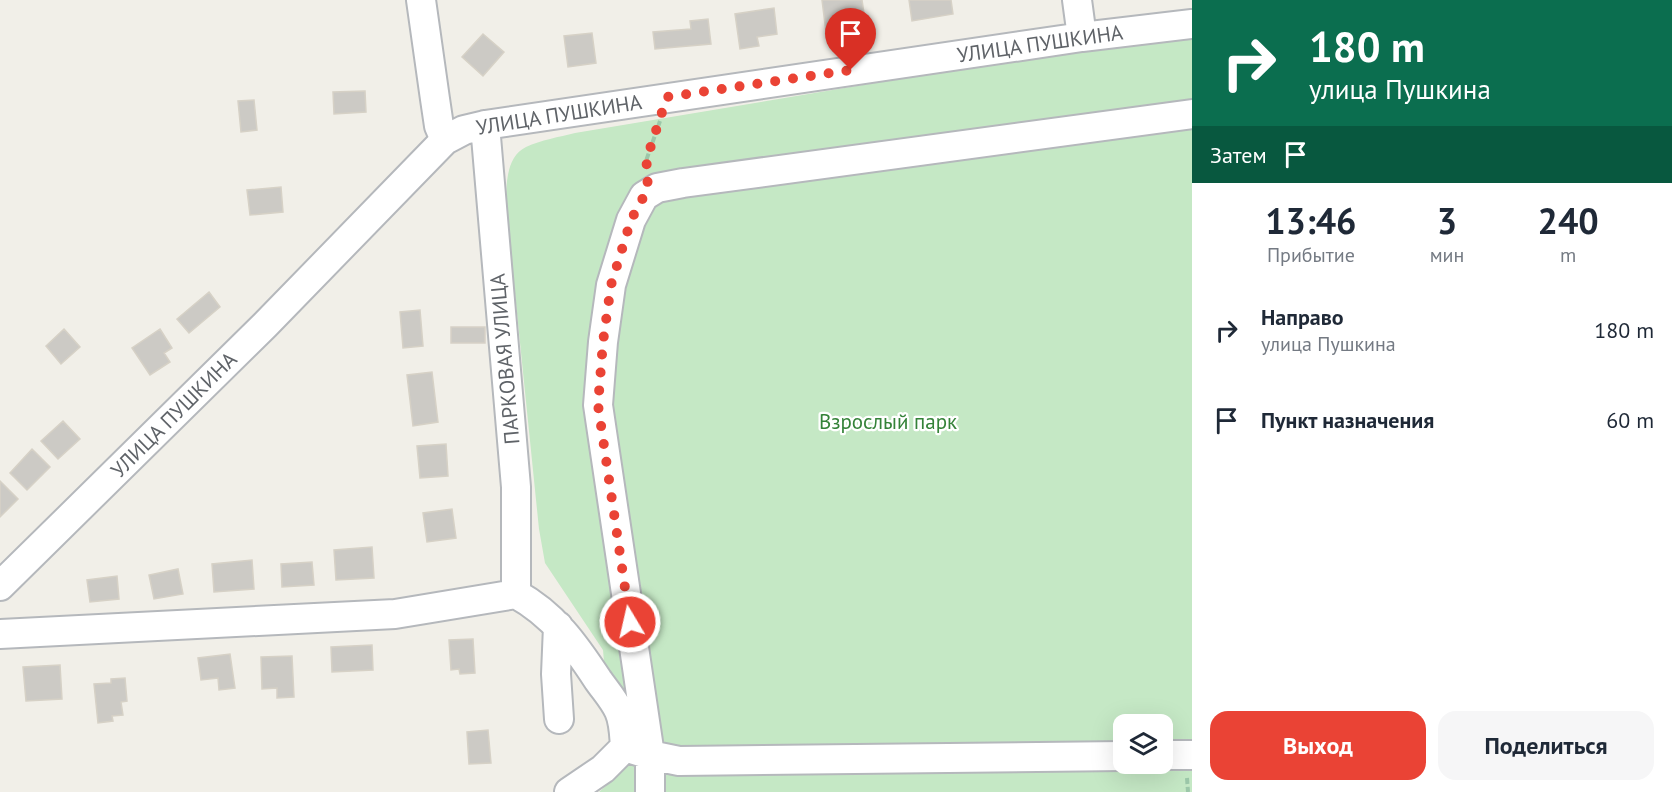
<!DOCTYPE html>
<html lang="ru">
<meta charset="utf-8">
<style>
body{margin:0;font-family:"PT Sans",sans-serif;background:#f6f6f7;color:#1f2937;height:100vh;display:flex;flex-direction:column;font-size:22px;white-space:nowrap}
*{box-sizing:border-box;margin:0}
p{font-size:20px;color:#747a83}
.icon{flex:none;width:33px;height:33px;fill:none;stroke:currentColor;stroke-width:2;stroke-linecap:round;stroke-linejoin:round}
.map{position:relative;flex:1;overflow:hidden}
.sheet{display:flex;flex-direction:column;background:#fff;width:480px}
.sheet>*{flex:none}
.banner{background:#0b6e4f;color:#fff;overflow:hidden}
.tools{position:absolute;left:1113px;top:714px;display:grid;gap:12px}
.tools a{display:grid;place-items:center;width:60px;height:60px;border-radius:12px;background:#fff;box-shadow:0 6px 24px #0002;font-size:30px}
.pin{position:absolute;display:grid;place-items:center;width:51px;height:51px;color:#fff;margin:-62px -26px;border-radius:50% 50% 50% 0;rotate:-45deg;box-shadow:0 0 6px #0007}
.pin .icon{rotate:45deg}
.me{position:absolute;width:66px;margin:-33px;rotate:351deg;stroke-linejoin:round;filter:drop-shadow(0 0 4px #0008)}
.turn{display:flex;align-items:center;gap:21px;height:126px;padding:0 18px;font-size:27px}
.turn .icon{width:78px;height:78px;stroke-width:2.5}
.turn b{display:block;font-size:42px;line-height:51px}
.then{display:flex;align-items:center;height:57px;padding:0 18px;background:#0003;gap:12px;font-size:22px}
.eta{display:flex;justify-content:space-evenly;align-items:center;height:102px;text-align:center}
.eta b{font-size:36px;font-weight:700;line-height:42px}
.cta{display:flex;gap:12px;margin-top:auto;padding:12px 18px}
.cta a{flex:1;height:69px;border-radius:18px;background:#ea4335;color:#fff;font-size:24px;font-weight:700;line-height:69px;text-align:center}
.cta a+a{background:#f6f6f7;color:#1f2937}
ul{padding:0;list-style:none}
li{display:flex;align-items:center;gap:18px;height:90px;padding:0 18px}
li div{flex:1}
li b{display:block;font-size:22px}
li em{font-style:normal}
main{display:flex;flex:1;min-height:0}
.map>svg:first-child{display:block}
</style>
<main>
<div class="map">
<svg width="1192" height="792" viewBox="0 0 1192 792">
<rect width="100%" height="100%" fill="#f1efe8"/>
<path fill="#c5e8c5" fill-rule="evenodd" d="M1192,33v759h-593l15,-13 -11,-129 -58,-87 -6,-34 -32,-314c-1,-20 -4,-57 19,-68 15,-7 33,-10 49,-14l574,-96zM1124,724h38v40h-38z"/>
<path fill="#cccac5" stroke="#d6d1c6" stroke-width="1.5" d="M822,0h40l4,27 -40,5z
M909,0h42l2,14 -41,7z
M774,8l3,26 -20,3 2,9 -19,3 -5,-35z
M708,19l3,25 -56,5 -2,-17 38,-3 -1,-8z
M592,33l4,30 -28,4 -4,-31z
M483,34l21,18 -21,24 -21,-19z
M365,91l1,21 -32,2 -1,-22z
M254,100l3,30 -16,2 -3,-31z
M281,187l2,25 -33,3 -3,-25z
M209,292l11,15 -31,26 -12,-14z
M420,310l3,36 -20,2 -3,-36z
M451,327h34v16h-34z
M64,329l16,18 -19,17 -15,-18z
M160,329l12,19 -8,5 6,9 -20,13 -18,-27z
M432,372l6,50 -25,4 -6,-51z
M63,421l17,18 -22,20 -17,-18z
M446,444l2,32 -28,2 -3,-32z
M32,449l18,18 -23,23 -17,-17z
M0,481l18,18 -18,18z
M452,509l4,29 -29,4 -4,-29z
M372,547l2,31 -38,2 -2,-30z
M252,560l2,29 -40,3 -2,-28z
M312,562l2,23 -32,2 -1,-23z
M178,569l5,25 -29,5 -5,-24z
M117,576l2,23 -29,3 -3,-22z
M473,639l2,34 -15,1 -1,-5 -8,1 -2,-30z
M372,645l1,25 -41,2 -1,-25z
M230,654l5,34 -16,2 -1,-12 -17,2 -3,-22z
M292,656l2,41 -17,1v-10l-15,1 -1,-32z
M60,665l2,34 -36,2 -3,-34z
M125,678l2,23 -6,1 2,13 -11,1 1,5 -15,2 -4,-39 17,-1v-4z
M488,730l3,33 -22,1 -2,-32z"/>
<g fill="none" stroke-linecap="round" stroke-linejoin="round">
<g stroke="#b5b8bc" stroke-width="32">
<path id="minor" d="M421,0l14,99 4,27 6,14
M1077,0l5,37
M485,125l31,362v107
M0,586l265,-261 180,-185 19,-10 21,-5 597,-88 110,-13
M558,626l-2,48 3,45
M0,634l395,-20 121,-20c38,21 59,51 82,86 7,10 16,20 21,31 5,11 5,23 6,36l25,8 29,6 445,-5
M1162,755h30
M569,792l34,-23 22,-22
M650,792v-37l-52,-350 5,-63 8,-57 20,-65 13,-24 13,-8 26,-5 509,-69"/>
</g>
<path stroke="#9cc7a9" stroke-width="4" stroke-dasharray="6 3" stroke-linecap="butt" d="M648,168l-2,-7 14,-40
M1187,778l1,14"/>
<use href="#minor" stroke="#fff" stroke-width="28"/>
</g>
<g fill="none" stroke-linecap="round" stroke-linejoin="round">
<path stroke="#ea4335" stroke-width="10" stroke-dasharray="0 18" d="M630,622l-32,-217 5,-63 8,-57 20,-65 13,-24 5,-20 -3,-15 21,-64 184,-27"/>
</g>
<g text-anchor="middle" stroke-width="4.5" stroke-linejoin="round" paint-order="stroke">
<g font-size="21" fill="#5f6368" stroke="#fff">
<text transform="translate(1040 44) rotate(-8)" y="7">УЛИЦА ПУШКИНА</text>
<text transform="translate(559 115) rotate(-9)" y="7">УЛИЦА ПУШКИНА</text>
<text transform="translate(505 359) rotate(-95)" y="7">ПАРКОВАЯ УЛИЦА</text>
<text transform="translate(174 415) rotate(-45)" y="7">УЛИЦА ПУШКИНА</text>
</g>
<g font-size="21" fill="#348238" stroke="#fff">
<text x="888" y="429">Взрослый парк</text>
</g>
</g>
</svg>
<div class="tools">
<a><svg class="icon" aria-label="layers" viewBox="0 0 24 24"><path d="M12 4l9 5-9 5-9-5zM3 14l9 5 9-5"/></svg></a>
</div>
<div class="pin" style="left:851px;top:70px;background:#d93025"><svg class="icon" aria-label="arrive" viewBox="0 0 24 24"><path d="M6 21V4h12l-3 4 3 4H6"/></svg></div>
<svg class="me" style="left:630px;top:622px" viewBox="-20 -20 40 40"><circle r="17" fill="#ea4335" stroke="#fff" stroke-width="3"/><path d="M0-11L8 9 0 5-8 9z" fill="#fff"/></svg>
</div>
<section class="sheet">
<div class="banner">
<div class="turn"><svg class="icon" aria-label="right" viewBox="0 0 24 24"><path d="M7 20v-9h11M14 6l5 5-5 5"/></svg><div><b>180 m</b>улица Пушкина</div></div>
<div class="then">Затем<svg class="icon" aria-label="arrive" viewBox="0 0 24 24"><path d="M6 21V4h12l-3 4 3 4H6"/></svg></div>
</div>
<div class="eta">
<div><b>13:46</b><p>Прибытие</p></div>
<div><b>3</b><p>мин</p></div>
<div><b>240</b><p>m</p></div>
</div>
<ul>
<li><svg class="icon" aria-label="right" viewBox="0 0 24 24"><path d="M7 20v-9h11M14 6l5 5-5 5"/></svg><div><b>Направо</b><p>улица Пушкина</p></div><em>180 m</em></li>
<li><svg class="icon" aria-label="arrive" viewBox="0 0 24 24"><path d="M6 21V4h12l-3 4 3 4H6"/></svg><div><b>Пункт назначения</b></div><em>60 m</em></li>
</ul>
<div class="cta"><a>Выход</a><a>Поделиться</a></div>
</section>
</main>
